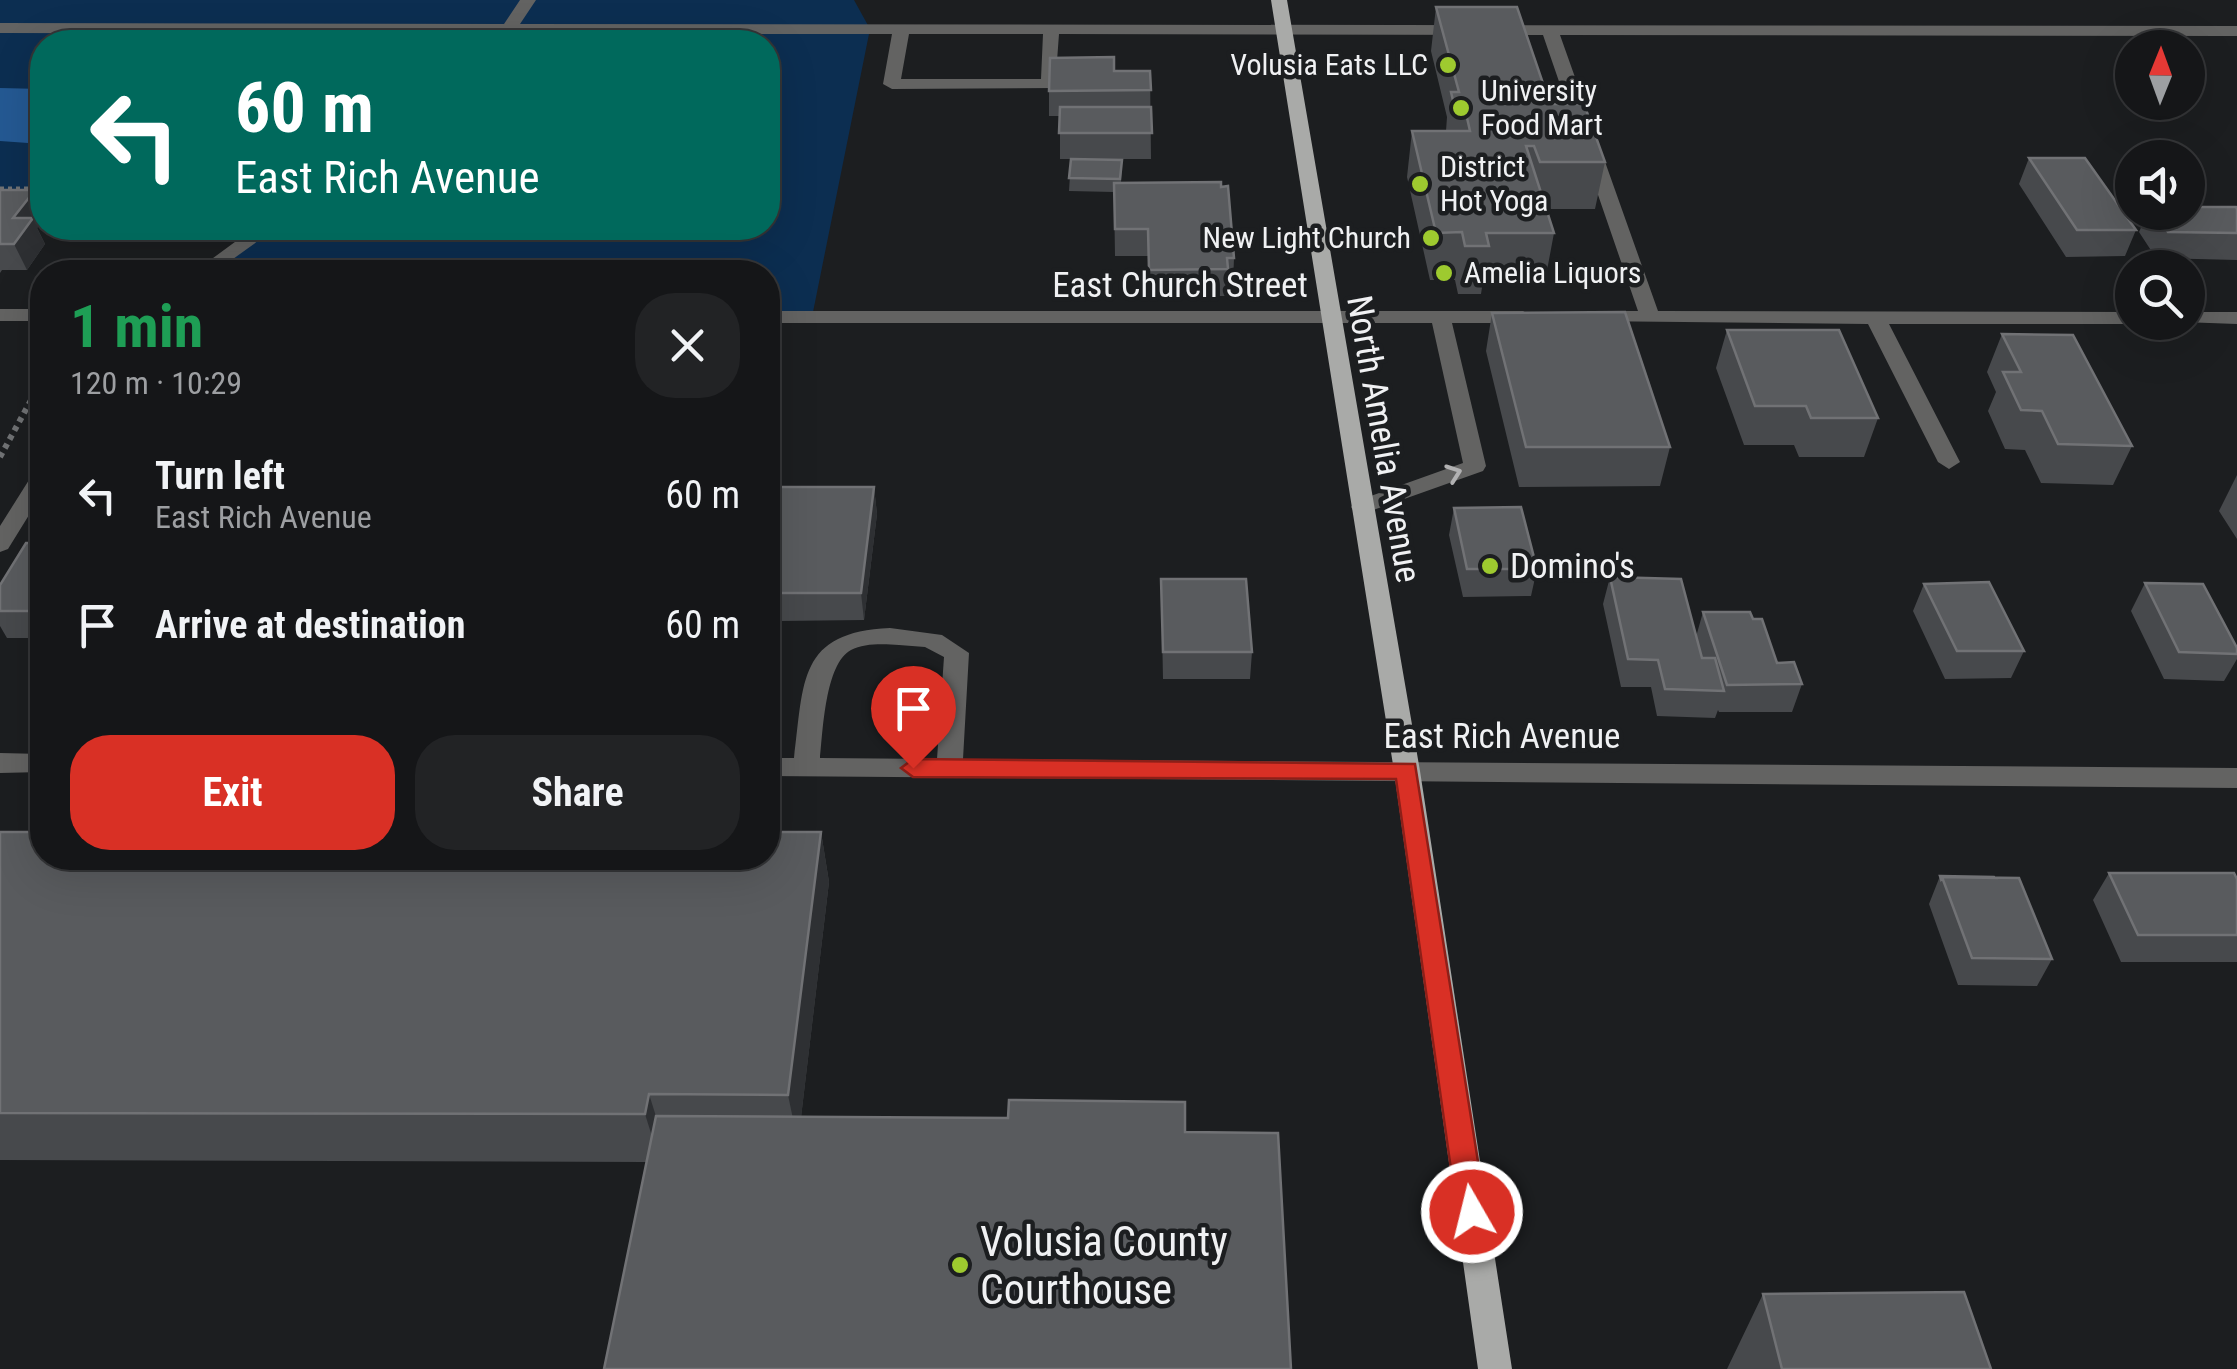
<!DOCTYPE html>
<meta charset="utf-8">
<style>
body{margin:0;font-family:"Roboto Condensed",sans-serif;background:#222325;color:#f1f3f6;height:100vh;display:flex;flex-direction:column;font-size:38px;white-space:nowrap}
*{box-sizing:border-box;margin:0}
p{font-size:32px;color:#9d9fa2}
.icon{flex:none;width:55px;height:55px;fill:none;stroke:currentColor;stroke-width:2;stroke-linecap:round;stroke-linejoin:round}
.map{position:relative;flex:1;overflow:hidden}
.drawer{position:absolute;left:30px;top:260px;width:750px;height:610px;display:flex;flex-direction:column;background:#151618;border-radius:40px;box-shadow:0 10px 40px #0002,0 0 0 2px #343537}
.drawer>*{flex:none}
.top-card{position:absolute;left:30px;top:30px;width:750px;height:210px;border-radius:40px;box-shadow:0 10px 40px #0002,0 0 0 2px #343537;background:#00695c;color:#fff;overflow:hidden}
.needle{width:65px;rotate:1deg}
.fabs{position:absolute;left:2115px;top:30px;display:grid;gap:20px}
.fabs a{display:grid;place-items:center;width:90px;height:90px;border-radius:50%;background:#151618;box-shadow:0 10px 40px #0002,0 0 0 2px #343537;font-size:50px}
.pin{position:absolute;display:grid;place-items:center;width:85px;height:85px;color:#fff;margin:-102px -42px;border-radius:50% 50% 50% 0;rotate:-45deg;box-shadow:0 0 10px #0007}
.pin .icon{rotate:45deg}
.me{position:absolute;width:110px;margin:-55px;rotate:352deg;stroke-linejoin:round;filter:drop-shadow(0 0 8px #0008)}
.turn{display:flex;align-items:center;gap:35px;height:210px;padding:0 40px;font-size:45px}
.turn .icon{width:130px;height:130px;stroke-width:2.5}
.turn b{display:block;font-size:70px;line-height:85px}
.round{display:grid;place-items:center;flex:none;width:105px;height:105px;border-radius:40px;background:#222325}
.head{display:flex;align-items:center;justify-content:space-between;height:170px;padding:0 40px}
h1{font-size:60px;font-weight:700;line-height:75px;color:#1e9e55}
.action{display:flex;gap:20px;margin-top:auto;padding:20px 40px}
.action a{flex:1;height:115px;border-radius:40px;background:#d93025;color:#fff;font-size:40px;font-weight:700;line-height:115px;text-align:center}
.action a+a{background:#222325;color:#f1f3f6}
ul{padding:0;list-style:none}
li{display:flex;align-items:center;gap:30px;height:130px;padding:0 40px}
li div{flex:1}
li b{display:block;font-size:38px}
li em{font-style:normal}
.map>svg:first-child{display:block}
</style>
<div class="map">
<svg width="2237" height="1369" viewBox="0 0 2237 1369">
<rect width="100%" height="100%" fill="#1c1e20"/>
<path fill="#0c2e51" d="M0,0h854l16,29 -58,288h-44v-45h-565l63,-44h502v-186h-726v166l-42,-1z"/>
<path fill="#245993" d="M0,88l42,1v55l-42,-3z"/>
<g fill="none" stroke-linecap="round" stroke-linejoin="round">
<path stroke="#707274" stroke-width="5" stroke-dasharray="4 4" stroke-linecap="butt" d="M0,189h42
M156,272l14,-9"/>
<path stroke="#707274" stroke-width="6" stroke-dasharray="5 5" stroke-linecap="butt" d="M0,457l42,-77"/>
<path fill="#636362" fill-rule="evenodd" d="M520,0h16l-16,24 1717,2v10l-677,-1 98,276 474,1v10h6l-6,2h-243l71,138 -11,7 -11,-7 -70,-138 -282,-3 -3,-4 10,-6h45l-95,-276 -484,-1 -4,54 -163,1 -9,-5 9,-50h-379l-5,8h-8l-6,-4 3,-4 -497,-1v-10l504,1zM909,34h134l-2,45h-140z
M254,228h22l-61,44h-21z
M0,309h42v12h-42z
M768,311h755l10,6 -10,6h-71l34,143 -3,5 -121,43 -8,-2 -3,-5 3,-5 109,-39 -31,-140h-664z
M2188,312h49v12l-55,-2h6z
M42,470v24l-34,55 -8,3v-26l34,-54z
M890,628l52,7 27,18 -6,106 1274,9v20l-1469,-12v-18h26c10,-77 4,-126 96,-130zM899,645l26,2 19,10 -7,102 -117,-1c3,-27 5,-94 31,-108 13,-7 33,-6 48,-5z
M0,753l42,1v18l-42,1z"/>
<path fill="#a9aaa8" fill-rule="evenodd" d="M1271,0h16l133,771 92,598h-34l-84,-598z"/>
</g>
<path fill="#47494c" d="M1436,7l114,97 55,58 -10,47h-49l8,24 -9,48h-62l-2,13h-23l-3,-14h-25l-23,-103 5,-46h34l1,-14 -16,-66z
M1114,71h36l1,88h-75l46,1 -1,23 113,75 -1,26h-6l-1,12h-77l-1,-40h-33l-1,-64 -45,-1 2,-32h-11v-43h-11v-25z
M2029,158l107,72 -11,26 -59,1 -47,-73z
M0,190h35l7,18v13l-5,7 8,16 -18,26h-25l-2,3z
M2237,209v51l-81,-2 -17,-26 9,-20h40z
M1492,313l178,134 -10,39 -141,1 -33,-136z
M1727,330l151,88 -14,39h-65l-5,-12h-50l-28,-77z
M2002,334l130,112 -19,39 -72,-2 -16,-33 -20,-1 -17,-38 8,-19 -9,-20z
M2237,475v64l-18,-28z
M874,487l3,27 -13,106 -85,1 -4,-27h-5l-2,-16v-22z
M1454,508l83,61 -6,27 -68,1 -14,-62z
M42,529v109h-35l-7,-12v-41l35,-42z
M1610,577l86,60 7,-25 50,7 24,44 25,21 -10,28h-73l-1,-2 -3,8 -58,-2 -6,-29h-30l-18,-83z
M1161,579l91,73 -2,27h-87z
M2145,583l92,65v11l-13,22 -60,-2 -33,-68z
M1924,584l100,67 -13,27 -66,1 -32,-68z
M0,832h821l8,50 -28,235 207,1 177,-16 -539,60 -646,-2z
M2109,873l128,62v27h-116l-28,-62z
M1940,876l112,83 -15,27 -79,-1 -29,-81z
M1763,1294l228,75h-264z"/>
<path fill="#2e3033" d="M222,34l4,8h-10z
M35,190l7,18v13l-5,7 8,16 -18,26 -13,-26 -1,-26z
M874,487l3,27 -13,106 -3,-27z
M821,832l8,50 -31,261 -10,-48z
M649,1094l15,48 -4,20 -15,-48z"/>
<path fill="#595b5e" stroke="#717275" stroke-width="2.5" d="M1436,7h81l33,97h34l21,58h-65l-6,-16h-8l28,87h-68l3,13h-24l-3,-14 -26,1 -24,-102h58l-5,-22h-10l-4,-17h8z
M186,34h36l-6,8h-37z
M1114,57v14h36l1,19 -102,1 1,-33z
M1060,107h91l1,26h-93z
M2029,158h56l51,72h-59z
M1071,159l51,1 -2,19 -51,-1z
M1221,182v5l7,-1 6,72h-7l1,11 -79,1 -1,-41h-33l-1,-46z
M0,190h35l-22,28h20l-19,26h-14z
M2188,207h48l1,2v24l-69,-1 -13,-20h33z
M1625,312l45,135h-144l-34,-134z
M1727,330h112l39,88h-67l-5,-12h-51z
M2002,334l71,1 59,111 -74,-2 -16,-33 -21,-1 -18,-38h18z
M780,487h94l-13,106h-86l5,-27 -12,1v-11z
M1521,507l16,62h-70l-13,-61z
M42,529v82h-42v-26l26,-42h9z
M1610,577l71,2 21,79h13l9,33 -59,-2 -7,-29 -30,-1z
M1161,579h85l6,73h-89z
M1989,582l35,69h-67l-33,-67z
M2145,583l58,1 34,64v6l-58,-2z
M1703,612h47l3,7h9l15,44 17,-1 8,22 -75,1z
M0,832h42v26h726v-26h53l-33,263 -139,-1 -4,20 -645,-1z
M2109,873h125l3,6v56h-99z
M1940,876l54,1 1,1 -53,-1 -1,2z
M1942,877l77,1 33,81 -80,-1z
M1009,1100l176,2v30l93,1 13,236h-687l52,-253 352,2z
M1964,1292l27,77h-209l-19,-75z"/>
<defs><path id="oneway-chevron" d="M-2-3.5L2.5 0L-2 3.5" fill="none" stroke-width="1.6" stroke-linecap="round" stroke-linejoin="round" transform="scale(2.5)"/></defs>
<use stroke="#b1b1b2" href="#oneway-chevron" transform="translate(1454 473) rotate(-20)"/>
<path fill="#d93025" stroke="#8d1f18" stroke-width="2.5" d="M913,759l502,5 71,448 -4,9 -10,4 -10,-4 -5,-9 -61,-433 -483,-2 -12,-9z"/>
<g fill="#9eca2f" stroke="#1c1e20" stroke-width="4">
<circle cx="1448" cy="65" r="10"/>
<circle cx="1461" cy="108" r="10"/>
<circle cx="1420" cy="184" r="10"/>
<circle cx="1431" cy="238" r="10"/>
<circle cx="1444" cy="273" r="10"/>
<circle cx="1490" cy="566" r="10"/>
<circle cx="960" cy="1265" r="10"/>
</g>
<g text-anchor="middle" stroke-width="9" stroke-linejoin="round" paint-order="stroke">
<g font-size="30" fill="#f0f1f3" stroke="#1c1e20" text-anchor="start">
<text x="1428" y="75" text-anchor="end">Volusia Eats LLC</text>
<text x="1481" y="101">University<tspan x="1481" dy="34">Food Mart</tspan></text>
<text x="1440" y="177">District<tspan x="1440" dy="34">Hot Yoga</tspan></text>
<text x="1411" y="248" text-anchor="end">New Light Church</text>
<text x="1464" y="283">Amelia Liquors</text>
</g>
<g font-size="35" fill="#f0f1f3" stroke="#1c1e20">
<text x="1180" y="297">East Church Street</text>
<text transform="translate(1384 439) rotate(80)" y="12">North Amelia Avenue</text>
<text x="1502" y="748">East Rich Avenue</text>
</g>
<g font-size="35" fill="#f0f1f3" stroke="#1c1e20" text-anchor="start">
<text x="1510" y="578">Domino's</text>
</g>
<g font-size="42" fill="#f0f1f3" stroke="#1c1e20" text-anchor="start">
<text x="980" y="1256">Volusia County<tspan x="980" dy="48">Courthouse</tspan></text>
</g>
</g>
</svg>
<div class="fabs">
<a><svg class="needle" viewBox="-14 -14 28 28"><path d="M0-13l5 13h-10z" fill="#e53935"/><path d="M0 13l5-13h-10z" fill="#9d9fa2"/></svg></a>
<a><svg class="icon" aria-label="sound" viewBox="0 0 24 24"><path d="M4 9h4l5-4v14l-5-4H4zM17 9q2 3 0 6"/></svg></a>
<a><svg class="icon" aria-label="search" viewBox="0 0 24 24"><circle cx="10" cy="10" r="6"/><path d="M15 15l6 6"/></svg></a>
</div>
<div class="pin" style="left:913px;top:768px;background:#d93025"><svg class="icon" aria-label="arrive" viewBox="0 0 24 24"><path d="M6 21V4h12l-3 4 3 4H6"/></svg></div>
<svg class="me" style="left:1472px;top:1212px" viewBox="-20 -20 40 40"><circle r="17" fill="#d93025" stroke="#fff" stroke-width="3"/><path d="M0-11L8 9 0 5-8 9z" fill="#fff"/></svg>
<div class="top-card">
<div class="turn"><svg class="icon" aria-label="left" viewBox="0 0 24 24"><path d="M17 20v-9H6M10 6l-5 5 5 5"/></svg><div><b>60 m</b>East Rich Avenue</div></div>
</div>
<section class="drawer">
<div class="head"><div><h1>1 min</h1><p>120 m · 10:29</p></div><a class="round"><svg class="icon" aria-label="close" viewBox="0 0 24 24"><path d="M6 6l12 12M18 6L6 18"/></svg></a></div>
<ul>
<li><svg class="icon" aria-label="left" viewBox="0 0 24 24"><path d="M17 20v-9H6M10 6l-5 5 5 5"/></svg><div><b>Turn left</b><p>East Rich Avenue</p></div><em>60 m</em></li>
<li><svg class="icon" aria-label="arrive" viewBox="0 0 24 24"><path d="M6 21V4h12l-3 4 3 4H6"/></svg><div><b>Arrive at destination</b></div><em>60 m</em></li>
</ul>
<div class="action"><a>Exit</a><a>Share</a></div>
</section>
</div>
